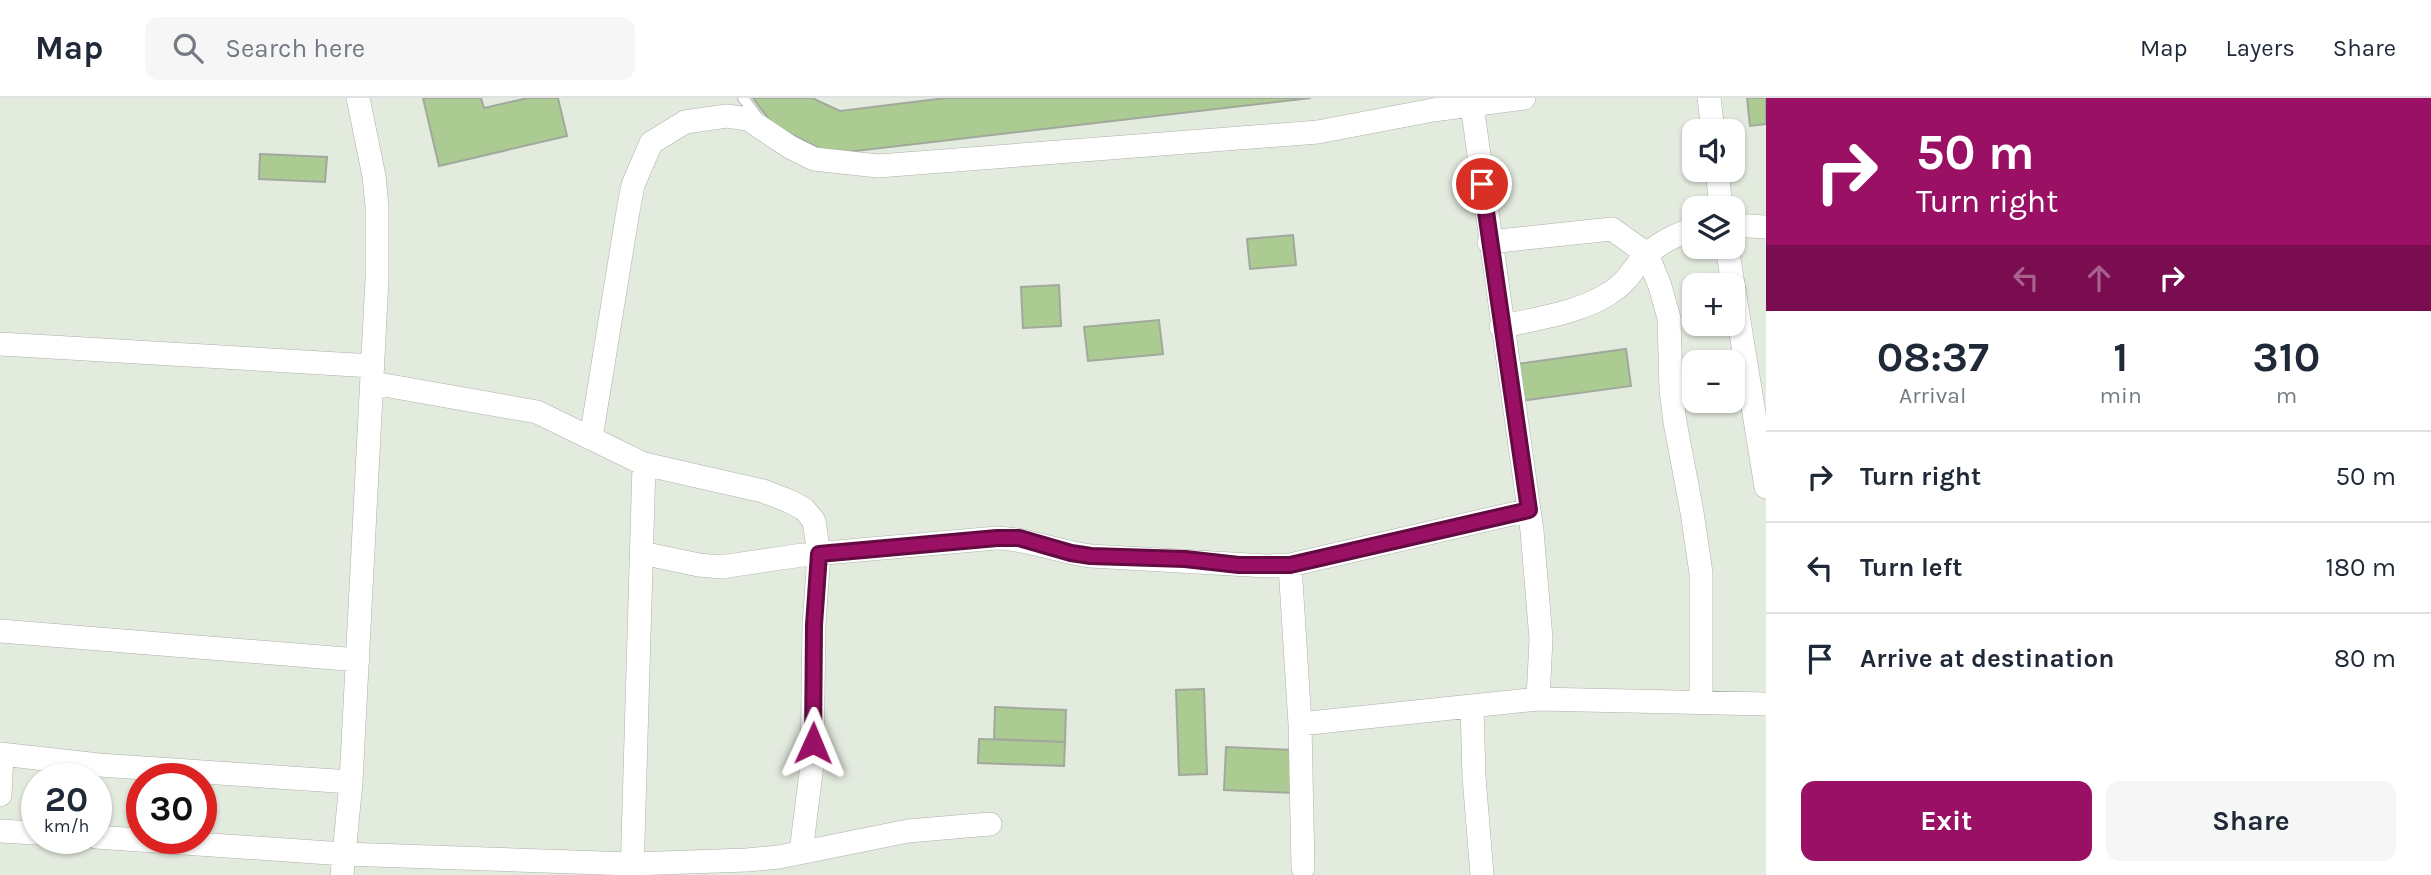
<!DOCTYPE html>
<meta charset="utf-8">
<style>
body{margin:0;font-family:Karla,sans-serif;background:#f6f6f7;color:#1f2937;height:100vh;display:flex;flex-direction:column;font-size:26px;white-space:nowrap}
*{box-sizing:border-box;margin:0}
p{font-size:23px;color:#747a83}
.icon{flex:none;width:38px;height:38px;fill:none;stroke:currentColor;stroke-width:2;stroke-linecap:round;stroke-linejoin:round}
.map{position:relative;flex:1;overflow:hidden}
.drawer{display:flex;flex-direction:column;background:#fff;width:665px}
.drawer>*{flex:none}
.guide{background:#991064;color:#fff;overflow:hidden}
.buttons{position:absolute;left:1682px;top:21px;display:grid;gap:14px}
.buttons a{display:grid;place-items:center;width:63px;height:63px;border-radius:14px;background:#fff;box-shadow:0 2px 5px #0004;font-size:35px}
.speed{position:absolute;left:21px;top:665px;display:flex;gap:14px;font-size:35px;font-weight:700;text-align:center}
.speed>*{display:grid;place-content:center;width:91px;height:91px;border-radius:50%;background:#fff;box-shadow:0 2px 5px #0004;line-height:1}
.speed small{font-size:18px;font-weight:400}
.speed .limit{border:10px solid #d22;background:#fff;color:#111}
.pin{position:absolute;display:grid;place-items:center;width:60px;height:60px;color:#fff;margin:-30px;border:4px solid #fff;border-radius:50%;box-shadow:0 2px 7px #0007}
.me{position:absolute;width:77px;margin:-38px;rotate:1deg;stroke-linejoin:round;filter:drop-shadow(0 0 5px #0008)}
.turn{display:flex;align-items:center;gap:24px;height:147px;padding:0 35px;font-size:32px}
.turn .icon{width:91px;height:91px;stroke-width:2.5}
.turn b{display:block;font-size:49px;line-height:60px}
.lanes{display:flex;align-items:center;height:66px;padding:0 35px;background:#0003;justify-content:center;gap:35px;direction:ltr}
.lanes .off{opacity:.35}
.eta{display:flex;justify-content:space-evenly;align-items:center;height:119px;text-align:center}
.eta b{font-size:42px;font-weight:700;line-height:49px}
.primary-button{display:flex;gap:14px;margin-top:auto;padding:14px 35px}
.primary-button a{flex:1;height:80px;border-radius:14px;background:#991064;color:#fff;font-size:28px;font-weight:700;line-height:80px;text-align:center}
.primary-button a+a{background:#f6f6f7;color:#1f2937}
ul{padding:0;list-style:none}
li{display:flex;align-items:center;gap:21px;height:91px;padding:0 35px;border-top:2px solid #e0e1e3}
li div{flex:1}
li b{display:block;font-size:26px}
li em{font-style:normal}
header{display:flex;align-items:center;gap:42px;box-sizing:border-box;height:98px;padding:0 35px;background:#fff;border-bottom:2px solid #e0e1e3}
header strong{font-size:33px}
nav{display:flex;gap:38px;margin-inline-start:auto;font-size:24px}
.search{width:490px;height:63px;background:#f6f6f7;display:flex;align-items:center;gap:18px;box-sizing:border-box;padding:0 24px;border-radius:14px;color:#747a83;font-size:26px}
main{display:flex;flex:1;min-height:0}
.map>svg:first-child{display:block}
</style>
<header>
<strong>Map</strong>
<div class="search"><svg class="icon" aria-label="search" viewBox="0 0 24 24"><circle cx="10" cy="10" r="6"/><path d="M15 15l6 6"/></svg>Search here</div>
<nav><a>Map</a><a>Layers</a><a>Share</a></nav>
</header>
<main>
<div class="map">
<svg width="1766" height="777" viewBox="0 0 1766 777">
<rect width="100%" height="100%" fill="#e3eade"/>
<path fill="#accb93" stroke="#a1a89c" stroke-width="2" d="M423,0h58l3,10 44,-10h30l9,38 -128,30z
M753,0h59l28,13 106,-13h365l-481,56 -57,-29z
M1747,0h19v26l-16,2z
M260,56l67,3 -2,25 -66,-3z
M1293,137l3,30 -46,4 -3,-30z
M1059,187l2,41 -38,2 -2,-41z
M1159,222l4,34 -75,7 -4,-34z
M1626,251l5,37 -110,15 -5,-37z
M1204,591l3,85 -28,1 -3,-85z
M995,609l71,3 -1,32 -71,-3z
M979,641l86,3 -1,24 -86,-3z
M1226,649l69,3 -2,43 -69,-3z"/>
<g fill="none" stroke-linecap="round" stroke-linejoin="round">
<g stroke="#acb2a7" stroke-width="12">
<path id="service" d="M743,0l15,20"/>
</g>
<g stroke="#acb2a7" stroke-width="24">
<path id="minor" d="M1709,0l4,33
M1472,7l60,426 9,108 -3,60
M1717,72l4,38
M1732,127l34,2
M1489,144l123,-13 35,25 13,32 9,32 2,72 4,32 17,90 9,61v129
M1727,149l39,240
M1501,229c36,-9 78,-14 109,-34 15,-9 22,-22 33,-35 15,-15 31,-23 51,-29
M0,246l373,22
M373,285l164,29 107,52 119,27 26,10 15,8 10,12 5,33 -5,71 -2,140 -11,87
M591,340l37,-227 5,-26 18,-42 34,-21 42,-6 21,3 42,28 24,12 64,7 440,-34 115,-22 91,-12
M642,455l57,12 22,2 81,-12 195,-17c33,1 61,14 94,18l176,10 23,-1 239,-55
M1290,467l10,159 3,144
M0,533l358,29
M1472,608l2,71 8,98
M1300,626l238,-25 228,5
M0,656l99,11 252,17
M0,697l2,-40
M0,733l37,2
M96,739l248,17 287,10 116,-4 32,-3 129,-26 82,-7
M342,777l9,-93 26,-503v-72l-3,-31 -16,-78
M632,777l12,-411"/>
</g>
<use href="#service" stroke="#fff" stroke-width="10"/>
<use href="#minor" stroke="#fff" stroke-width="23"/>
</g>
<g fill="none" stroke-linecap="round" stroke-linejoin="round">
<g stroke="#630a41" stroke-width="18">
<path id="route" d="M813,645l1,-118 5,-71 178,-16h22l52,15 20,3 94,3 54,6h51l239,-55 -47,-326"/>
</g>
<use href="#route" stroke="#991064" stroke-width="12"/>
</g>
</svg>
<div class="buttons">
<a><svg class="icon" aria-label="sound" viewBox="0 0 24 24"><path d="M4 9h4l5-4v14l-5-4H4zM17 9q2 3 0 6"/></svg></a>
<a><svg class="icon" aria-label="layers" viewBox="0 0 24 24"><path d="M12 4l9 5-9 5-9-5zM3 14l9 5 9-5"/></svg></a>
<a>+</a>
<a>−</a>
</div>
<div class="speed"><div>20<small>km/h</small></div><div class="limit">30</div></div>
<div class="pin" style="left:1482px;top:86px;background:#d93025"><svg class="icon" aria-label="arrive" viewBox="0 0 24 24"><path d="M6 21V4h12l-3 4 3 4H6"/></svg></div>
<svg class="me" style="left:813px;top:645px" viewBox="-20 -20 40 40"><path d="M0-17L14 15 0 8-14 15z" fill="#991064" stroke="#fff" stroke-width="4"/></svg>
</div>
<section class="drawer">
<div class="guide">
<div class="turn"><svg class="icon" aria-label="right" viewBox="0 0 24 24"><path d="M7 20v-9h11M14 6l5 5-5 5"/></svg><div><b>50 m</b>Turn right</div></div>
<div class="lanes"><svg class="icon off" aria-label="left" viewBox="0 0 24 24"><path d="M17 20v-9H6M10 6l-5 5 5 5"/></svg><svg class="icon off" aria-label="ahead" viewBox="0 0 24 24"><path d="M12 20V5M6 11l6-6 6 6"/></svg><svg class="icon" aria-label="right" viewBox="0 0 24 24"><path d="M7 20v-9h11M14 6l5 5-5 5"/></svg></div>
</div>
<div class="eta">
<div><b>08:37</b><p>Arrival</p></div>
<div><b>1</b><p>min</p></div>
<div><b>310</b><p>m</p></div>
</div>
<ul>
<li><svg class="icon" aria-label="right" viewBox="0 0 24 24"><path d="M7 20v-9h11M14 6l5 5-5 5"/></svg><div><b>Turn right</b></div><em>50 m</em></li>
<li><svg class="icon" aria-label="left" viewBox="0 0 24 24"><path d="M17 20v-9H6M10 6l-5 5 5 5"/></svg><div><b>Turn left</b></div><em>180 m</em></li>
<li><svg class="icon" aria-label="arrive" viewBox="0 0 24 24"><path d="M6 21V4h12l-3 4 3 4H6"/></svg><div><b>Arrive at destination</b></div><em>80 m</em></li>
</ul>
<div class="primary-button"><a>Exit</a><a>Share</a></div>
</section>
</main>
